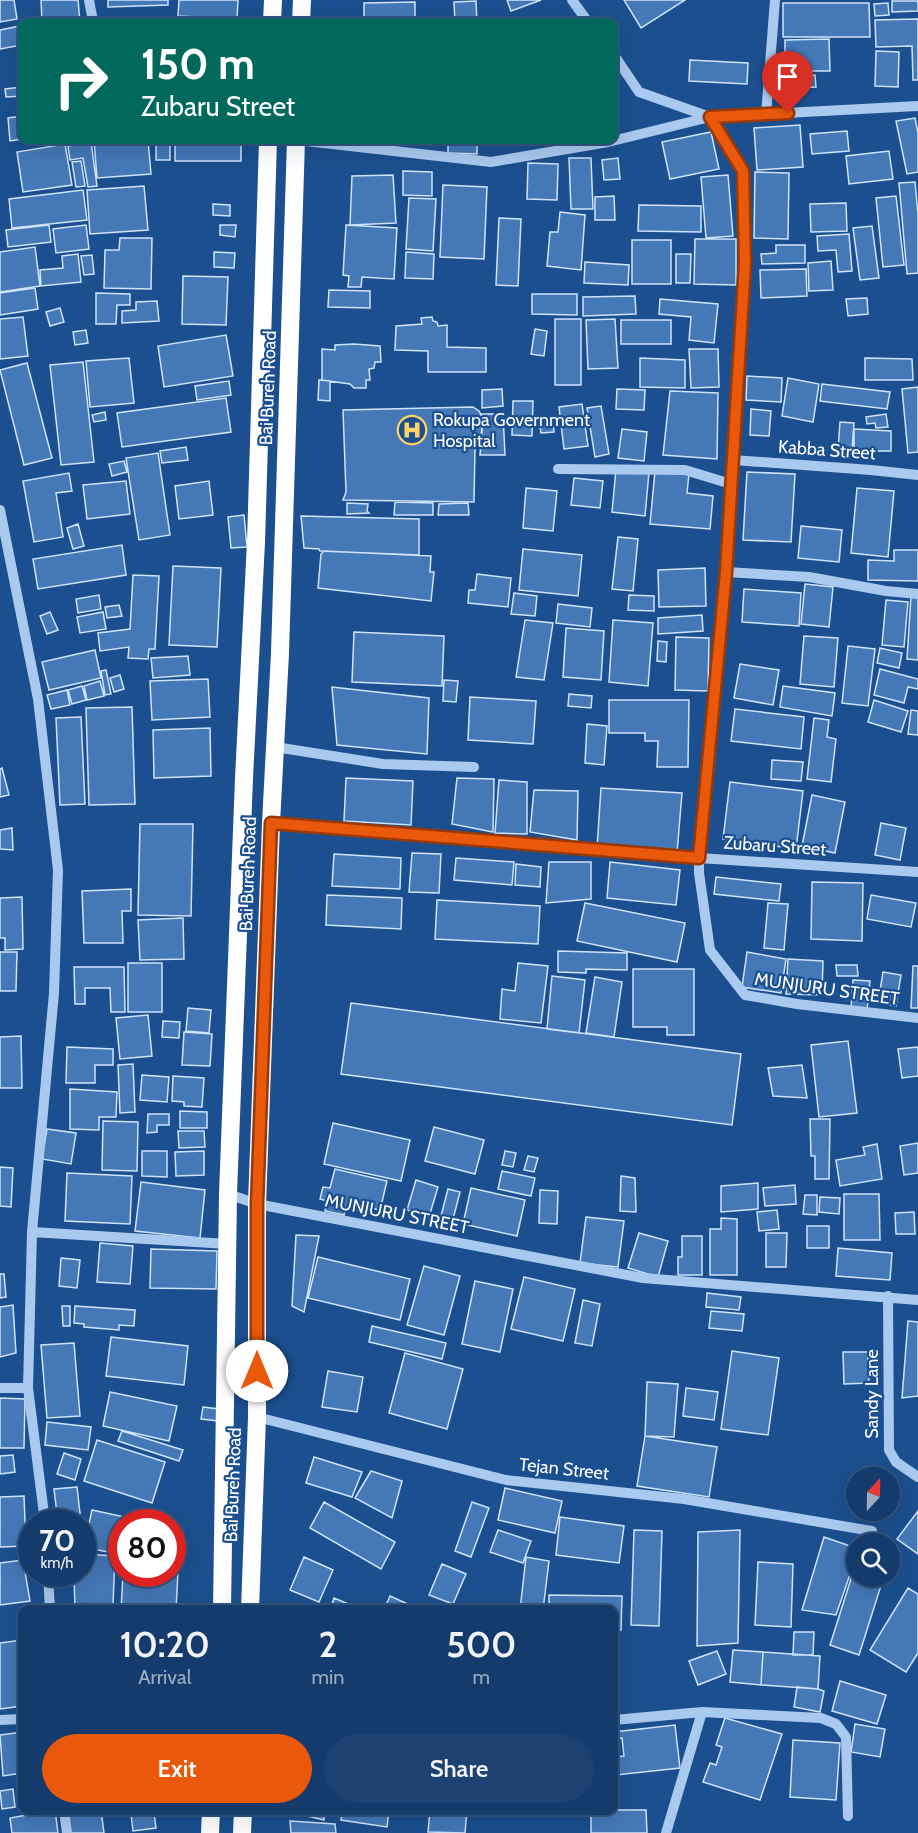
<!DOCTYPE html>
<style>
body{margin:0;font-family:Cabin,sans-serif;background:#1d4271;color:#f1f3f6;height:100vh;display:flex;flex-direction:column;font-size:22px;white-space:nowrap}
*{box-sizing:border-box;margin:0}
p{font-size:20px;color:#9dadc1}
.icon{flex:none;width:33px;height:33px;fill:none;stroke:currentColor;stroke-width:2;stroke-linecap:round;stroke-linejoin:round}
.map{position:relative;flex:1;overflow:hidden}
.details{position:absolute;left:18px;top:1605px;width:600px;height:210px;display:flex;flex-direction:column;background:#143b6b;border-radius:12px;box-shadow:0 6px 24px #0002,0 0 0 2px #33557e}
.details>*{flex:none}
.hud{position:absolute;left:18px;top:18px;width:600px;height:126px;border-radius:12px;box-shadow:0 6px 24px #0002,0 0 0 2px #33557e;background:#00695c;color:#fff;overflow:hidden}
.needle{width:39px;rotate:22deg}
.tools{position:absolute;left:846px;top:1467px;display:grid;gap:12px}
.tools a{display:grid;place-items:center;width:54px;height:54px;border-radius:50%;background:#143b6b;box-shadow:0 6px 24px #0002,0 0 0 2px #33557e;font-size:30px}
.speed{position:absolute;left:18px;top:1509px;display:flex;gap:12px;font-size:30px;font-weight:700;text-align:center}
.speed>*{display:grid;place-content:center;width:78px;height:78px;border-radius:50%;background:#143b6b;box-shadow:0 6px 24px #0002,0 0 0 2px #33557e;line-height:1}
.speed small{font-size:15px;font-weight:400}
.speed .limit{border:9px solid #d22;background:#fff;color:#111}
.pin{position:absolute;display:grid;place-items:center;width:51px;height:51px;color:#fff;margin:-62px -26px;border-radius:50% 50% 50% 0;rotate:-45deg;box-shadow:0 0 6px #0007}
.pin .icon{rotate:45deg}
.me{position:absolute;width:66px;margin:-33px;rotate:0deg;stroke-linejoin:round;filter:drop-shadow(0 0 4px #0008)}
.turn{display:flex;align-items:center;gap:21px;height:126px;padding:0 24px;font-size:27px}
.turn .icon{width:78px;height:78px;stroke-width:2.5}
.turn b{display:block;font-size:42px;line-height:51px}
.eta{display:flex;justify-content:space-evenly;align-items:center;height:102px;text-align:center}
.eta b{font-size:36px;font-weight:600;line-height:42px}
.cta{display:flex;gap:12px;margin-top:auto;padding:12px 24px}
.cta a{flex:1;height:69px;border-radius:36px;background:#ea580c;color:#fff;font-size:24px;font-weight:600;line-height:69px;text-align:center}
.cta a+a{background:#1d4271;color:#f1f3f6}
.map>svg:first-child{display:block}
</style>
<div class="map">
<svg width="918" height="1833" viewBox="0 0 918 1833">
<rect width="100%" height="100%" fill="#1b4f8f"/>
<path fill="#4478b7" stroke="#cfe3fa" stroke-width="1.5" d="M0,0h14l3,19 -17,3z
M41,0h37l2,22h-38z
M108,0h60v5l-60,2z
M179,0h59l-1,19 -59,-3z
M507,0h34l-30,11z
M624,0h61l-44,28z
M476,1l1,21h-22l-1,-20z
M892,1h26v10l-26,1z
M415,2v20h-51v-19z
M783,3h86l1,34h-87z
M888,3l1,12 -14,1 -1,-12z
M526,18h54v4h-54z
M918,19v61h-5l-1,-34 -36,1 -1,-27z
M20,26l2,19 -22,4v-19z
M829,39l1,32h-45v-31z
M876,51l23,1 -1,35 -23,-1z
M690,60l58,3 -1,21 -58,-3z
M815,75l1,12 -40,2 -1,-13z
M22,87v9l-16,1 -1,-8z
M22,116v23l-12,2 -2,-23z
M915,118l3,15v39l-11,2 -11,-53z
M800,125l3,42 -46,3 -3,-42z
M847,131l2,20 -37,3 -2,-20z
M711,132l8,37 -49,10 -8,-37z
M94,140h54l3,34 -54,4z
M156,140h14v20h-14z
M175,140h66v21h-66z
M448,140h29v14l-29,-1z
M91,142l6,44 -9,1 -5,-29 -13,2 -2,-14z
M65,144l7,41 -49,7 -6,-40z
M889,151l4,28 -44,5 -3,-28z
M569,158h22l2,51h-22z
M618,158l2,21 -16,1 -2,-20z
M81,161l4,25 -9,1 -4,-25z
M528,163l30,1 -1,36 -30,-1z
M403,171l29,1v24l-29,-1z
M755,172l34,1 -1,66 -34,-1z
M393,175l3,48 -46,2 2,-49z
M728,175l5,61 -27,2 -5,-61z
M915,182l3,32v59l-11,1 -8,-91z
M443,185l44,2 -3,72 -44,-2z
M144,186l4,44 -58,4 -3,-44z
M83,190l4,30 -75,8 -3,-29z
M614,196l1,24h-20v-23z
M896,196l8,69 -21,2 -7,-69z
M409,198l27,1 -3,52 -27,-2z
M846,203l1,28 -36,1 -1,-28z
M213,204l17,1v11l-17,-1z
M639,205l62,1v26l-63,-1z
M560,212l25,3 -4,55 -34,-4 3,-34h8z
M499,218l22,1 -3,67 -22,-1z
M49,225l2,17 -43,5 -2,-17z
M86,225l3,24 -33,4 -3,-24z
M220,225h16l-1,12 -15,-2z
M346,225l51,3 -3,51 -32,-2 -1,10h-13l1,-11 -6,-1z
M872,226l7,52 -19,2 -7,-52z
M849,234l3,37 -14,1 -2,-22 -18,1 -1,-15z
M120,238h32l-1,51 -47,-1 1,-38h14z
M695,239h41v46l-42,-1z
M632,240h39v44h-39z
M776,245h29v18l-43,1 -1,-10 15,-1z
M35,247l5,39 -40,6v-40z
M214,252l21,1 -1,15 -20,-1z
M406,252l28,2 -1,25 -28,-1z
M78,254l3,28 -40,4 -1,-16 23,-2 -1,-12z
M676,254h15l-1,29h-14z
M92,255l2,19 -10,1 -3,-19z
M831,261l2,29 -24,1 -1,-28z
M585,262l44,3 -1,20 -44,-2z
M806,269l1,27 -46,2 -1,-28z
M183,276l45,1 -2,48 -44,-1z
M35,288l3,21 -38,6v-22z
M329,290l41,1v17l-42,-1z
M96,293l34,1v11h-13l-1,19h-20z
M532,294h45v21l-45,-1z
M635,296l1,18 -53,2v-19z
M867,298l1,16 -20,2 -2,-17z
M660,299l58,5 -4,39 -25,-3 2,-23 -32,-3z
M157,301l2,20 -37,2v-12l14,-1v-8z
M60,308l4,14 -14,4 -4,-14z
M23,317l5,39 -28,3v-40z
M432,317l1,4 4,1 1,4 9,-1v22l39,1v24h-58v-21l-33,-1 1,-24 26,-2 -1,-6z
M555,319h26v66h-26z
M615,319l3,49 -30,1 -2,-49z
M621,320h50v24h-50z
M535,329l12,2 -3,25 -13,-2z
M86,330l2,13 -13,2 -2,-13z
M226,335l7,41 -69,11 -6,-41z
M354,344l26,2 1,16h-6l-1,6 -5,1 1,11h-4v8h-12l-4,-4 -28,-4v-31l13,1v-5z
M689,349h29l1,38 -28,1z
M129,358l5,45 -44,4 -4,-46z
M640,358l45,2v28l-45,-1z
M865,358l47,1 1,21h-48z
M83,362l11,100 -33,3 -11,-100z
M27,363l25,95 -28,7 -24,-95z
M747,376l35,2 -1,24 -35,-2z
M788,378l31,6 -6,38 -31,-6z
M319,380l11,1v20l-12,-1z
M229,381l2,14 -34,5 -2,-14z
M822,384l68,8 -3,17 -67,-8z
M918,387v65l-10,1 -6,-64z
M502,389l1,17 -21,2v-18z
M617,389l28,1 -1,20 -28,-1z
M670,391l48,2 -1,66 -54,-4z
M226,398l5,34 -109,15 -5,-34z
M513,401h20l-1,35 -20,-1z
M582,404l6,42 -24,3 -5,-42z
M601,406l8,48 -14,3 -8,-49z
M473,407l6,4 4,8 -2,17 -6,13 -1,53 -131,-2 3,-8 -3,-82z
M751,409l20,2 -2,25 -19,-1z
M105,412l1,8 -12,2 -2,-7z
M481,414h22l2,41h-25l3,-36z
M886,414l2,13 -12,1 -1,-5 -8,1 -1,-7z
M553,418l1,14 -13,1 -2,-14z
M840,422l14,1 -2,27h-14z
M622,429l25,3 -3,29 -26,-3z
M854,429l37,2v20h-37z
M186,447l2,13 -26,3 -2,-12z
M158,453l12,82 -31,5 -13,-82z
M124,461l3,11 -15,4 -3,-12z
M616,469l33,3 -4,44 -33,-4z
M655,471l34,3 -2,19 26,3 -3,33 -60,-5z
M747,472l48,2 -4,68 -48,-2z
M69,473l3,18 -16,2 7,44 -29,5 -11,-61z
M574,478l29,3 -3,27 -29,-3z
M126,481l4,33 -43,5 -4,-34z
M209,481l4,34 -34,4 -4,-33z
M526,488l31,3 -4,40 -30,-3z
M857,488l37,3 -6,66 -37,-4z
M395,502l38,1v12h-39z
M347,503l21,1 -1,7 2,2 -22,1z
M468,503l1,12h-31l1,-11z
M244,515l3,32 -16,1 -3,-31z
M301,516l118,3v36l-99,-4 -1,-2 -15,-1z
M78,524l6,22 -11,3 -6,-21z
M801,526l41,4 -3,32 -41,-4z
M618,537l20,2 -5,52 -21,-2z
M122,545l4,30 -88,14 -5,-30z
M523,549l59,6 -4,41 -59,-6z
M894,550h24v31l-50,-1v-20l26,1z
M324,551l107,5 -1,16h4l-3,29 -113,-13 3,-34z
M173,566l48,2 -4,79 -48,-2z
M705,568l1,38 -47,1 -1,-37z
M477,574l34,4 -3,29 -40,-4 1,-13h6z
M133,575l26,1 -4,73h-6l-1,10 -20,-1 1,-11 -29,4 -2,-18 32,-4z
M805,584l28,3 -4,40 -28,-3z
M744,589l57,4 -2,33 -57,-4z
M514,593l23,3 -2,20 -24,-2z
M99,595l2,14 -23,4 -2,-14z
M629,595l25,1v15l-26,-1z
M911,596l7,1v63l-11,-1z
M886,600l22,2 -4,45 -22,-2z
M558,604l34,4 -2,19 -34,-4z
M119,605l3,11 -15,2 -2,-11z
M50,612l8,18 -11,4 -7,-18z
M103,612l3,17 -26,4 -3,-16z
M702,615l1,16 -45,3v-16z
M525,620l28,3 -9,57 -28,-3z
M613,620l40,3 -5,63 -39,-4z
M566,628l38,3 -3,49 -38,-3z
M354,632l90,4 -2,50 -90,-4z
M804,636l34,2 -4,49 -34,-3z
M676,637l33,1 -1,53 -33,-1z
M658,641l9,1 -1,20 -9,-1z
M848,646l27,3 -7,57 -26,-3z
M880,648l22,5 -3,15 -22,-5z
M95,650l6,28 -52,12 -7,-28z
M188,656l2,19 -37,3 -2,-20z
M740,664l39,6 -6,35 -39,-7z
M880,669l38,10v10l-10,-2 -4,16 -30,-8z
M106,670l5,24 -6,1 -4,-24z
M120,675l4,14 -10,3 -4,-14z
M208,679l2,38 -58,3 -2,-39z
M444,680l14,1 -2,21 -13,-1z
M100,681l4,15 -17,4 -3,-14z
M82,686l4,14 -14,4 -4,-14z
M783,686l52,7 -3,23 -52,-9z
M332,687l97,11 -2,56 -90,-9z
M67,690l3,15 -19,4 -4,-14z
M569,694l23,2 -1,12 -23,-2z
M470,697l66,4 -3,43 -65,-4z
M609,700h80l-1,67h-31l1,-26h-13v-8h-36z
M874,700l34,11 -7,21 -33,-10z
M132,707l3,97 -46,1 -3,-97z
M735,709l69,8 -3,32 -70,-8z
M911,710l7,1v24l-10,-1z
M81,717l4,87 -25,1 -4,-87z
M814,718l15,2 -2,17 9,2 -5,43 -24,-3z
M587,724l20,2 -3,39 -19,-2z
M210,728l1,48 -57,2 -1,-48z
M772,760l31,2 -2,19 -30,-2z
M2,768l7,27 -9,2v-28z
M346,778l67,3 -2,44 -67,-4z
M457,778l37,1 -1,53 -41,-8z
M499,780l28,2v52l-32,-1z
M730,782l73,9 -7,58 -73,-10z
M601,788l81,5 -5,60 -80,-5z
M534,790l44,1 -1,49 -47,-8z
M812,795l33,7 -10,51 -33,-7z
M881,823l25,5 -6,32 -25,-5z
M140,824h53l-2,92 -53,-1z
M12,828l1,22 -13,-1v-19z
M412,853l29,1 -2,39 -30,-1z
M334,854l67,4 -1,31 -68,-3z
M456,858l58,4 -2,23 -58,-5z
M549,862h42v37l-45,4z
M610,862l70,8 -4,35 -69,-7z
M516,864l25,3 -1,20 -25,-2z
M716,877l65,7 -2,17 -65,-7z
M812,882l51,1 -1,58 -51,-2z
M131,889v22h-9l1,32h-39l-2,-52z
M327,895l75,3 -1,31 -75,-4z
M871,895l45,8 -5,24 -44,-8z
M22,897l1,52 -18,1v-12h-5v-40z
M437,900l103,6 -2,38 -103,-5z
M585,903l100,20 -8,39 -100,-21z
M768,903l20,1 -4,46 -20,-2z
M183,918l1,41 -44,1 -2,-40z
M558,951l69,2v17l-41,-1v4l-28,-1z
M0,952h17l-1,39h-16z
M747,952l39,7 -5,34 -39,-6z
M788,959l35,2 -1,34 -36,-1z
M128,963h34v49h-34z
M518,963l30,3 -7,57 -41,-4 2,-30 13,2z
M836,965h21l1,11h-21z
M913,966h5v42h-7z
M74,967h50l1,45h-14l-1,-24h-25v16h-10z
M633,969h61v66h-27v-8h-34z
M883,972l18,3 -5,31 -18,-3z
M552,976l33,4 -6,53 -32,-4z
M595,977l27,5 -8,55 -28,-4z
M853,980l17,1 -3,29 -16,-2z
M351,1003l390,51 -9,71 -391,-51z
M188,1008l23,2 -2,23 -23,-2z
M148,1015l4,41 -32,3 -4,-41z
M163,1021l17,1 -1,16 -17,-1z
M184,1032l28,2 -2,32 -28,-1z
M21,1036l1,52h-22v-51z
M848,1041l9,72 -38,4 -8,-72z
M67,1047l46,2v16h-18v18h-29z
M918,1047v29l-16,2 -4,-29z
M133,1064l2,48 -15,1 -2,-48z
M802,1065l5,33 -34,-2 -5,-28z
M142,1075l27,2 -2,25 -27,-2z
M173,1076l31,2 -2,29 -18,-1v-4l-12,-1z
M70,1089l47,3 -1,25h-17v13l-29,-1z
M180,1111l27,1v16h-27z
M148,1114h21v11h-12v7l-10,1z
M810,1119h20l-1,60h-14v-23h-4z
M103,1121l35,1 -1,49 -35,-1z
M333,1123l77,17 -9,41 -77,-17z
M434,1127l50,13 -9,34 -50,-13z
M47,1129l29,4 -5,31 -29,-5z
M178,1131h26l1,16 -26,1z
M918,1143v30l-14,2 -4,-29z
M877,1144l5,35 -42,7 -4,-26 29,-5 -2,-8z
M142,1151h25v26l-25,-1z
M204,1151v24l-28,1 -1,-24z
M505,1151l11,2 -3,14 -11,-2z
M528,1156l10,2 -4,14 -10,-2z
M0,1167l13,1 -2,39 -11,-1z
M335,1169l52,12 -7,29 -18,-4 -1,5 -15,-4 -2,8 -19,-4 2,-10 -7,-2 3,-12 7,1z
M502,1171l33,7 -4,18 -33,-7z
M67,1173l65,3 -2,48 -65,-3z
M621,1176l14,2 1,34 -16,-1z
M416,1180l22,7 -9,30 -22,-7z
M141,1182l64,8 -5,48 -65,-7z
M758,1183v26l-37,3v-26z
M795,1185l1,19 -31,2 -2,-18z
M471,1188l54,12 -8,36 -54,-12z
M448,1189l12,3 -8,31 -12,-3z
M540,1190l18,1 -1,33 -18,-1z
M844,1194h35l1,46h-36z
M805,1195h12v20l-14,-1z
M820,1197l20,1 -1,16 -20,-2z
M777,1210l2,19 -20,2 -2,-19z
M914,1212l1,22h-19l-1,-21z
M586,1217l38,4 -6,46 -38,-4z
M721,1218l16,1v56h-27v-46h11z
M807,1226h22v22h-22z
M639,1233l29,8 -10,36 -30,-9z
M766,1233h21l-1,34h-20z
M296,1235l23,1 -15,76 -12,-6z
M682,1236h20v39h-24v-18h4z
M100,1243l33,3 -3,38 -33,-2z
M838,1248l54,5 -2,27 -54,-4z
M151,1249l66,2 -1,38 -66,-1z
M318,1257l92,22 -10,41 -92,-22z
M61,1258l19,2 -3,28 -18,-2z
M424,1266l36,10 -16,59 -37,-10z
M0,1274h4l2,23 -6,1z
M524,1277l51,12 -12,52 -52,-12z
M475,1281l38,8 -13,63 -38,-8z
M707,1293l34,4 -2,13 -33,-3z
M583,1300l17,4 -8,42 -17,-3z
M13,1305l3,48 -16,4v-50z
M62,1306h8v20h-7z
M75,1306l60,4 -1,16 -15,-1v5l-35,-3v-3l-10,-1z
M711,1311l33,3 -2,17 -33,-3z
M908,1321l10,1v74l-16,2z
M372,1326l74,17 -4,16 -73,-17z
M111,1337l77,9 -4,39 -78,-9z
M74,1343l6,73 -33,2 -6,-73z
M732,1351l47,7 -11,77 -47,-6z
M843,1352h25l1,31 -25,1z
M405,1353l58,16 -16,60 -58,-16z
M328,1371l35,6 -6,35 -35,-5z
M647,1382l31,2 -4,53 -29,-1z
M686,1388l32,4 -4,28 -31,-4z
M110,1392l67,14 -8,35 -66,-15z
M0,1398l25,1 -1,49h-24z
M203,1407l16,2 -1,12 -17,-2z
M47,1422l44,5 -3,23 -43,-5z
M122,1431l61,19 -4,11 -61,-20z
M645,1436l72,11 -8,50 -72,-11z
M97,1440l68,22 -13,41 -68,-22z
M64,1453l17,6 -6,21 -18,-6z
M13,1455l2,17 -15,2v-18z
M314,1457l48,15 -10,25 -46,-14z
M371,1471l31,10 -10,37 -37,-20z
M77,1487l4,35h-23l-4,-33z
M505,1488l57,13 -7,32 -57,-13z
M24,1496l2,50 -26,1v-50z
M324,1502l71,40 -14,27 -71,-41z
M472,1502l17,6 -18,49 -16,-6z
M92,1510l56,12h-26v33l-38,-8z
M918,1511v43l-21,-15z
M560,1517l64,9 -5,37 -63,-8z
M498,1530l33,11 -8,22 -33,-11z
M634,1530l28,1 -3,95 -28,-1z
M740,1530l-2,113 -41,3 1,-114z
M824,1537l32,11v9l-20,58 -34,-5z
M82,1554l33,2 -2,48 -38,4 -1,-32h-7v-2h15z
M304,1557l29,13 -14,32 -29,-12z
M526,1557l23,4 -6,49h-23z
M23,1560l7,41 -30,4v-42z
M758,1562l35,2 -2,63 -36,-2z
M856,1563v13h28l-25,79 -29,-10z
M442,1564l24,10 -13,30 -24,-9z
M172,1572h6l-2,38h-55l2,-36z
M908,1588l10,6v59l-12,19 -36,-22z
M549,1595l73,1 -1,34h-7v-20h-65z
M390,1596l31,14h-37z
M334,1598l29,12h-33z
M794,1632h20l-1,23h-20z
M22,1640v66l-22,3v-66z
M733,1650l30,2 -2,33 -31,-3z
M717,1651l9,23 -28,11 -9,-24z
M763,1652l57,4 -2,33 -57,-4z
M840,1681l46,14 -9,29 -45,-13z
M797,1687l21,2 6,2 -4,21 -26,-5z
M725,1718l57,16 -22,66 -57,-18 7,-19 6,2 6,-18 -6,-2z
M855,1724l30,5 -5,28 -29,-5z
M675,1725l5,43 -64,7 -2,-18 10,-1 -2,-18 -8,1v-7z
M22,1732v41l-19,3 -3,-41z
M793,1740l47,3 -4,57 -46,-3z
M13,1789l2,18 -13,2 -2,-18z
M55,1810l3,23h-46l-2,-15z
M67,1810h34l3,23h-34z
M295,1810h29v10l-29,-7z
M342,1810h47l-2,17 -46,-7z
M430,1810h37l-2,23 -37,-1z
M591,1810h55l1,23h-56z
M154,1812l2,16 -23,3 -2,-17z
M290,1821l45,3 1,9h-45z"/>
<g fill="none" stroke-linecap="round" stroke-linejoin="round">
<path stroke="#a9c9ee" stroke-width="10" d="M89,0l3,16
M572,0l16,22
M614,55l25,37 71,25 33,54 2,92 -19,309 -27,286v15l11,77 35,45 52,9 121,14
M766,115l9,-115
M297,140l194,22 117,-20 102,-25 208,-11
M733,460l138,10 47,5
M558,469l127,1 46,14
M0,510l38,189 20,171 -4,123 -22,239 -4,156 17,134
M726,572l83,5 77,14 32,3
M275,747l108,17 91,3
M271,823l428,35 219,14
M228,1194l29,10 386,74 275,22
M32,1232l196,12
M888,1296l1,154 7,12 22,15
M0,1388h28
M257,1417l249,63 178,19 188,32
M48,1574l2,36
M0,1720l22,-1
M614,1720l88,-8 119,6 15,6 10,13 2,79
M64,1810l3,23
M666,1833l36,-121"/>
<path stroke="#fff" stroke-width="18" d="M272,22l1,-22
M301,22l1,-22
M222,1610l6,-416 16,-416 12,-236 12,-402
M250,1610l7,-193v-213l14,-381 9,-170 16,-513
M210,1833l1,-23
M242,1833l1,-23"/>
</g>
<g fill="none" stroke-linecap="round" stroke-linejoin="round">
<g stroke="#983908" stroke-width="15">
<path id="route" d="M257,1371v-167l14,-381 428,35 27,-286 19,-309 -2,-92 -33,-54 78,-4"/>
</g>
<use href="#route" stroke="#ea580c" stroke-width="10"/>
</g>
<defs>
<g id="hospital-ring" transform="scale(1.5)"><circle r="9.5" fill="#1b4f8f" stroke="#ffd166" stroke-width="1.5"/><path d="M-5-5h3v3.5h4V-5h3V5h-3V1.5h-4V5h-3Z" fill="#ffd166"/></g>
</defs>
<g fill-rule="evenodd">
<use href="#hospital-ring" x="412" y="430"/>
</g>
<g text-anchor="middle" stroke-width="4.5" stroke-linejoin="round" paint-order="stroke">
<g font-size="18" fill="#fff" stroke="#1b4f8f">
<text transform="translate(268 388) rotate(-88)" y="6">Bai Bureh Road</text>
<text transform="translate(827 450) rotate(4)" y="6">Kabba Street</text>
<text transform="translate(775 846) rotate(4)" y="6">Zubaru Street</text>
<text transform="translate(248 874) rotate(-88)" y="6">Bai Bureh Road</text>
<text transform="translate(827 989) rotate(8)" y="6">MUNJURU STREET</text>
<text transform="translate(397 1214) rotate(11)" y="6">MUNJURU STREET</text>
<text transform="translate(872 1394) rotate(-90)" y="6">Sandy Lane</text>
<text transform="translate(564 1469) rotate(6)" y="6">Tejan Street</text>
<text transform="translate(233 1485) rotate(-88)" y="6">Bai Bureh Road</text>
</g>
<g font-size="18" fill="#fff" stroke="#1b4f8f" text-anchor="start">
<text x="433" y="426">Rokupa Government<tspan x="433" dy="21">Hospital</tspan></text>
</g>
</g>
</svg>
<div class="tools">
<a><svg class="needle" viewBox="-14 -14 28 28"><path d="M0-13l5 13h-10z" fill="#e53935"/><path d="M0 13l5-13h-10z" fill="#9dadc1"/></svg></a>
<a><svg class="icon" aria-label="search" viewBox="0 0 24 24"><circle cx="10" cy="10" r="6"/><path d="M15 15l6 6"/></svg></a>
</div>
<div class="speed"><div>70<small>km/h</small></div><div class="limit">80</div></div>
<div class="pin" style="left:788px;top:113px;background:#d93025"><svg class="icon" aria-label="arrive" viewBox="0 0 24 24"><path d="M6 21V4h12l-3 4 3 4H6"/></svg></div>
<svg class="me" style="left:257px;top:1371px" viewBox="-20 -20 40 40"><circle r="19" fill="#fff"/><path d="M0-13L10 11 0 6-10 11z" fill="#ea580c"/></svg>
<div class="hud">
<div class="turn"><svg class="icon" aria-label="right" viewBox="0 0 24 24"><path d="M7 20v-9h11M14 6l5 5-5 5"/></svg><div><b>150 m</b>Zubaru Street</div></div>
</div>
<section class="details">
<div class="eta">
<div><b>10:20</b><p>Arrival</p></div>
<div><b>2</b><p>min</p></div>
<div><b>500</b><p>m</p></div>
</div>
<div class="cta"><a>Exit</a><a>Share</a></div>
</section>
</div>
